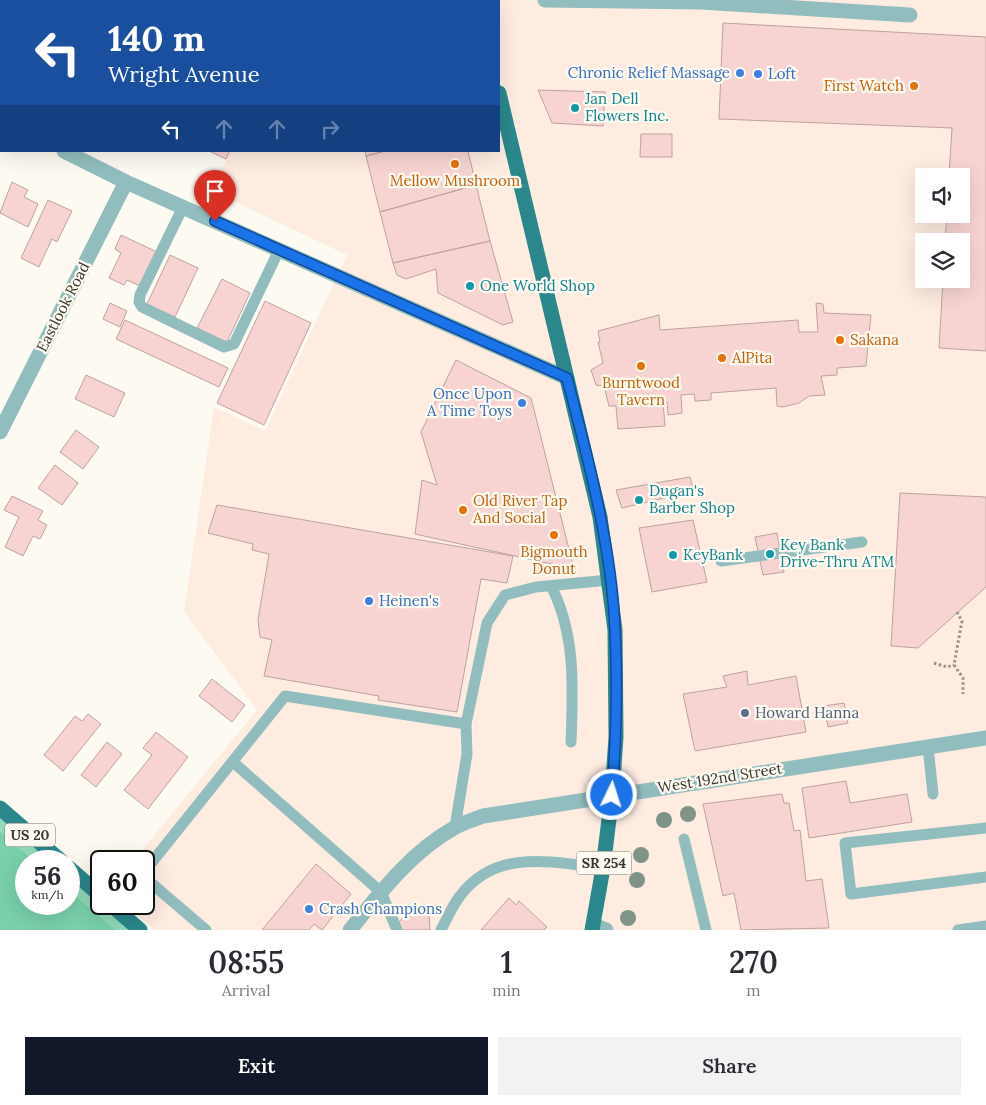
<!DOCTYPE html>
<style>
body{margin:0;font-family:Lora,serif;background:#f2f2f3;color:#2b2b33;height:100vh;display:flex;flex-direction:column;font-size:19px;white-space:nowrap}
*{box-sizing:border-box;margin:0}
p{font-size:16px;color:#7c7c81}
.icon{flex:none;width:28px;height:28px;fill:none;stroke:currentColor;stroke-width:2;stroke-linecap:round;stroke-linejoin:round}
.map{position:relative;height:930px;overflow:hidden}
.drawer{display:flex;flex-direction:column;background:#fff;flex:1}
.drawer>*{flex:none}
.hud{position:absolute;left:0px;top:0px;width:500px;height:152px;box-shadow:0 5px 20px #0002;background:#1a4fa0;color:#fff;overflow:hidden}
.tools{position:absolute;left:915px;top:168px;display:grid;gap:10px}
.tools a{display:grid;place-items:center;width:55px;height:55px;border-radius:0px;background:#fff;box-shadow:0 5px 20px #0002;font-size:25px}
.speed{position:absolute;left:15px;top:850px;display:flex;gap:10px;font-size:25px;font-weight:700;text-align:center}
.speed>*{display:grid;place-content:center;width:65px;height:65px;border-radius:50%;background:#fff;box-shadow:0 5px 20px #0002;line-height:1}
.speed small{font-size:12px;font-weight:400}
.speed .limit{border:2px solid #111;border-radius:8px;background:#fff;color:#111}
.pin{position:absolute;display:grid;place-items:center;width:42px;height:42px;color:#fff;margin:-51px -21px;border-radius:50% 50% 50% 0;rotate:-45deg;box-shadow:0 0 5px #0007}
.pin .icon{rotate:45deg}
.me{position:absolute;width:55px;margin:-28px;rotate:4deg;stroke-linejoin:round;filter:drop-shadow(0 0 4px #0008)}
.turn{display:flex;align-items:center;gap:18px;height:105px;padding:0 25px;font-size:22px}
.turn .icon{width:65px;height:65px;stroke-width:2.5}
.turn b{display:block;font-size:35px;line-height:42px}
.lanes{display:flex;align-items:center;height:48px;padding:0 25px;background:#0003;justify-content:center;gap:25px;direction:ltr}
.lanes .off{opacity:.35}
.eta{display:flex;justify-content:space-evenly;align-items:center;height:85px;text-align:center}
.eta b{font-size:30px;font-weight:600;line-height:35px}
.action{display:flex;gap:10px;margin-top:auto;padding:10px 25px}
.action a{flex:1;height:58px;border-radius:0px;background:#111827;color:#fff;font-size:20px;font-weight:600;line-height:58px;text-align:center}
.action a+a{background:#f2f2f3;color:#2b2b33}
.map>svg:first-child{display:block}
</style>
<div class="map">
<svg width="986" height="930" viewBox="0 0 986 930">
<rect width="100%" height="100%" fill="#fdfaf1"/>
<path fill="#feece1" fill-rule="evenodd" d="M310,0h676v930h-831l-30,-26h19v-43h-11l124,-151 -73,-98 30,-205 51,24 82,-176 -135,-64 19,-40h268v-150zM924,176h37v38h-37zM924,241h37v38h-37z"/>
<path fill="#91d9b9" d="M0,809l59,52h-33v43h43v-34l32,29v5h6l29,26h-136z"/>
<path fill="#79d0ab" d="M0,832l34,29h-8v43h43v-13l46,39h-115z"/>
<path fill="#f7d4d1" stroke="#bda2a0" d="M723,23l263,14v314l-47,-3 4,-69h18v-38h-16l2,-27h14v-38h-12l3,-48 -233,-9z
M538,90l67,2 -2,34 -51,-3z
M641,134h31v23h-32z
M209,151h21l-4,8z
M365,151h20l-19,5z
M385,151h83l8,34 -96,27 -14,-56z
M12,182l16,8 -4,7 14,7 -10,23 -28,-14z
M476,185l14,56 -97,22 -13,-51z
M48,200l24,11 -15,31 -5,-3 -13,28 -18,-9z
M121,235l36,17 -17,34 -13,-6 -3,5 -15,-7 12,-25 -6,-4z
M490,241l23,81 -10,3 -65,-32 -2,-24 -30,10 -9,-4 -4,-12z
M170,255l28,13 -23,49 -28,-13z
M222,279l28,14 -23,49 -30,-14z
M265,301l46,22 -47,102 -47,-22z
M110,303l17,8 -7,16 -17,-8z
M816,303l7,1 1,9 47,2 -5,51 -29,2v7l-16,1 4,19 -16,1 -10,7 -16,4 -6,-1 -1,-18 -65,5v7l-16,1 -1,-7 -13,1 1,18 -14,2 -1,-13h-4l2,24 -47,3 -2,-23h-7l-5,-20 -8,-1 -5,-15 12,-7 -5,-21h2l-2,-11 61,-16 1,15 138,-10 1,12h19z
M125,320l103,48 -9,19 -103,-48z
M456,360l75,38 43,171 -159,-35 7,-54 15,5 -16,-53z
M86,375l39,18 -11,24 -39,-18z
M76,430l23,17 -16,22 -23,-17z
M55,465l23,18 -16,22 -24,-17z
M690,477l4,14 -72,17 -6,-18z
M900,493l86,4v90l-68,61 -27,-2z
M12,496l31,15 -5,9 9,5 -7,14 -7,-3 -10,20 -18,-9 14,-30 -15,-7z
M217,505l296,51 -6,27 -26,-4 -24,133 -79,-12 1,-4 -115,-20 8,-36 -12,-3 -2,-17 11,-66 -17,-4 1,-6 -45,-11z
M693,520l14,62 -55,10 -13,-64z
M777,533l7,39 -21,3 -8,-38z
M747,671l1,14 48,-9 10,56 -111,19 -12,-57 44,-7 -4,-11z
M212,679l33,26 -13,17 -33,-26z
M844,703l4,20 -20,4 -4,-21z
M88,714l13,10 -38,47 -19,-16 31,-39 7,5z
M156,732l32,25 -40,52 -24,-19 28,-35 -9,-7z
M107,742l15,12 -26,33 -15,-12z
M846,781l4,22 57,-9 5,28 -103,16 -7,-50z
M782,794l2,9h5l5,28 6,-1 6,51 16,-2 7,49 -88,2 -7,-37 -11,3 -20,-92z
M316,864l35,30 -29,36 -8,-6 -5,6h-47z
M509,898l7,7 3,-4 28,26 -3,3h-63z
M429,912l1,18h-38l14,-16z"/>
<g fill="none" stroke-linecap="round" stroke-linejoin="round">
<path stroke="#959289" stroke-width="3" stroke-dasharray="2.5 2.5" stroke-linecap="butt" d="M957,612l5,9 -8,44 9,13v16
M934,663l13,4 7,-2"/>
<path stroke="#92bdbe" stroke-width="11" d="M183,207l-43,88 -1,7 3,5 82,40 10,-3 45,-94
M721,561l141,-19
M551,586c25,48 22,103 20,156
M928,747l5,47
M233,762l148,130 16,38
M455,827l12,-73 -1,-30 15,-72 6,-29 18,-28 31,-8 73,-7
M986,828l-141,15 6,51 135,-17
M684,839l22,91
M144,872l141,-176 181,28
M144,877l62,53
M441,930c6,-11 11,-24 19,-34 36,-48 92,-34 143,-28
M958,930l28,-4"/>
<path stroke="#92bdbe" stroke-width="15" d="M413,0l3,1
M545,0l156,2 209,13
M0,120h1
M64,151l62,31 441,196
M0,432l126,-250
M593,925l13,5
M350,930c30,-37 61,-78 104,-102 8,-5 19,-8 29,-12l503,-78"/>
<path stroke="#2a888c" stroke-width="15" d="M477,0v1
M499,93l101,424 15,113 1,107 -4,58 -9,73 -11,62
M0,808l61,53
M69,868l32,28
M110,904l30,26"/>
</g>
<g fill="#809387">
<circle cx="688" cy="814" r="8"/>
<circle cx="664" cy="820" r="8"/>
<circle cx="641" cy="855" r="8"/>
<circle cx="637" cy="880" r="8"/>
<circle cx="628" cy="918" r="8"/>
</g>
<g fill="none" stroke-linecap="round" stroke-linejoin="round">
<g stroke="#114b97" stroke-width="12">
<path id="route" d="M215,221l352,157c21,81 45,169 48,253 3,55 1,109 -3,164"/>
</g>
<use href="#route" stroke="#1a73e8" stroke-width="9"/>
</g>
<g fill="#3f7fe0" stroke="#fdfaf1" stroke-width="2">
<circle cx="740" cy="73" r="5"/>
<circle cx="758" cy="74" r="5"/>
<circle cx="522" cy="403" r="5"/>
<circle cx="369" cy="601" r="5"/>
<circle cx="309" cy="909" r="5"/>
</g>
<g fill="#e8710a" stroke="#fdfaf1" stroke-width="2">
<circle cx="914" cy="86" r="5"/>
<circle cx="455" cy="164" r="5"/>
<circle cx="840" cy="340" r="5"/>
<circle cx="722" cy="358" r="5"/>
<circle cx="641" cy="366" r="5"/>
<circle cx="463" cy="510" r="5"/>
<circle cx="554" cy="535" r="5"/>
</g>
<g fill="#0f9aa8" stroke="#fdfaf1" stroke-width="2">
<circle cx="575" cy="108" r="5"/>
<circle cx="470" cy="286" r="5"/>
<circle cx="639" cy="500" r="5"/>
<circle cx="770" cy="554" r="5"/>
<circle cx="673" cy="555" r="5"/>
</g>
<circle fill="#5c6f8a" stroke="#fdfaf1" stroke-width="2" cx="745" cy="713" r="5"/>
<g text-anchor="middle" stroke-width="4.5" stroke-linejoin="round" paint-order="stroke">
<g fill="#fdfaf1" stroke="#747168" stroke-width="1">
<rect x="5" y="823.5" width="50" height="23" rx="4"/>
<rect x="576.5" y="851.5" width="55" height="23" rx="4"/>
</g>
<g font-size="14" font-weight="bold" fill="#39362d">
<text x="30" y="840">US 20</text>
<text x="604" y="868">SR 254</text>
</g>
<g font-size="15" fill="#366cbe" stroke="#fdfaf1" text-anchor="start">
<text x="730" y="78" text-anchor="end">Chronic Relief Massage</text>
<text x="768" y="79">Loft</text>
<text x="512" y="399" text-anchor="end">Once Upon<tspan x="512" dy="17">A Time Toys</tspan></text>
<text x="379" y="606">Heinen's</text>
<text x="319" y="914">Crash Champions</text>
</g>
<g font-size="15" fill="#c56008" stroke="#fdfaf1">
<text x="904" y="91" text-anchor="end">First Watch</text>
<text x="455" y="186">Mellow Mushroom</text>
<text x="850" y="345" text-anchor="start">Sakana</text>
<text x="732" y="363" text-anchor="start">AlPita</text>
<text x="641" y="388">Burntwood<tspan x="641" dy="17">Tavern</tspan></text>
<text x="473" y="506" text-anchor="start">Old River Tap<tspan x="473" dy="17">And Social</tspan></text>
<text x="554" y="557">Bigmouth<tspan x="554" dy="17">Donut</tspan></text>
</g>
<g font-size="15" fill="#0d838f" stroke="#fdfaf1" text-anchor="start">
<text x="585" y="104">Jan Dell<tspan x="585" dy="17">Flowers Inc.</tspan></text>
<text x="480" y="291">One World Shop</text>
<text x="649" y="496">Dugan's<tspan x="649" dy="17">Barber Shop</tspan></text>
<text x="780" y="550">Key Bank<tspan x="780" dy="17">Drive-Thru ATM</tspan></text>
<text x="683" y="560">KeyBank</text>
</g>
<g font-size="15" fill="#39362d" stroke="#fdfaf1">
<text transform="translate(63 307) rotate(-63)" y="5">Eastlook Road</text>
<text transform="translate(720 778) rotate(-9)" y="5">West 192nd Street</text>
</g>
<g font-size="15" fill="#4e5e75" stroke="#fdfaf1" text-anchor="start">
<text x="755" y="718">Howard Hanna</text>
</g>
</g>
</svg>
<div class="tools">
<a><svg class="icon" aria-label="sound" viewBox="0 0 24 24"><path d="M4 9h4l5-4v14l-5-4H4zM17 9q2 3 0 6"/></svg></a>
<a><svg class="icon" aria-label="layers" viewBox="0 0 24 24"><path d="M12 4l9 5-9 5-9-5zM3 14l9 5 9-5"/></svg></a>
</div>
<div class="speed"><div>56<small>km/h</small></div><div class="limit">60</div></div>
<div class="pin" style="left:215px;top:221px;background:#d93025"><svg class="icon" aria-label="arrive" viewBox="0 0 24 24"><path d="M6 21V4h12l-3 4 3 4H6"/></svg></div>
<svg class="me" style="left:612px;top:795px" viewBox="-20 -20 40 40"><circle r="17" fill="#1a73e8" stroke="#fff" stroke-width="3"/><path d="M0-11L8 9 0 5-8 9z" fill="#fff"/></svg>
<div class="hud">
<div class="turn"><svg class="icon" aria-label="left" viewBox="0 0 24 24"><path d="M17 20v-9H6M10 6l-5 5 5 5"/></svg><div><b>140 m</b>Wright Avenue</div></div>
<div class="lanes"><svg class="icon" aria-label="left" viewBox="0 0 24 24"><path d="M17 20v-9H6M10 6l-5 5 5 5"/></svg><svg class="icon off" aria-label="ahead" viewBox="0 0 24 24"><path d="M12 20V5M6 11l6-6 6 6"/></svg><svg class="icon off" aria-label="ahead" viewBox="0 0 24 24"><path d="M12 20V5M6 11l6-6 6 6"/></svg><svg class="icon off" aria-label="right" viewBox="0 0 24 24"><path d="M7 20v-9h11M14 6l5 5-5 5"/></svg></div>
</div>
</div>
<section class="drawer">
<div class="eta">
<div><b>08:55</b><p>Arrival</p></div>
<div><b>1</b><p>min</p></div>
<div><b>270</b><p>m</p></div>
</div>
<div class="action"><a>Exit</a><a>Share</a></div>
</section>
